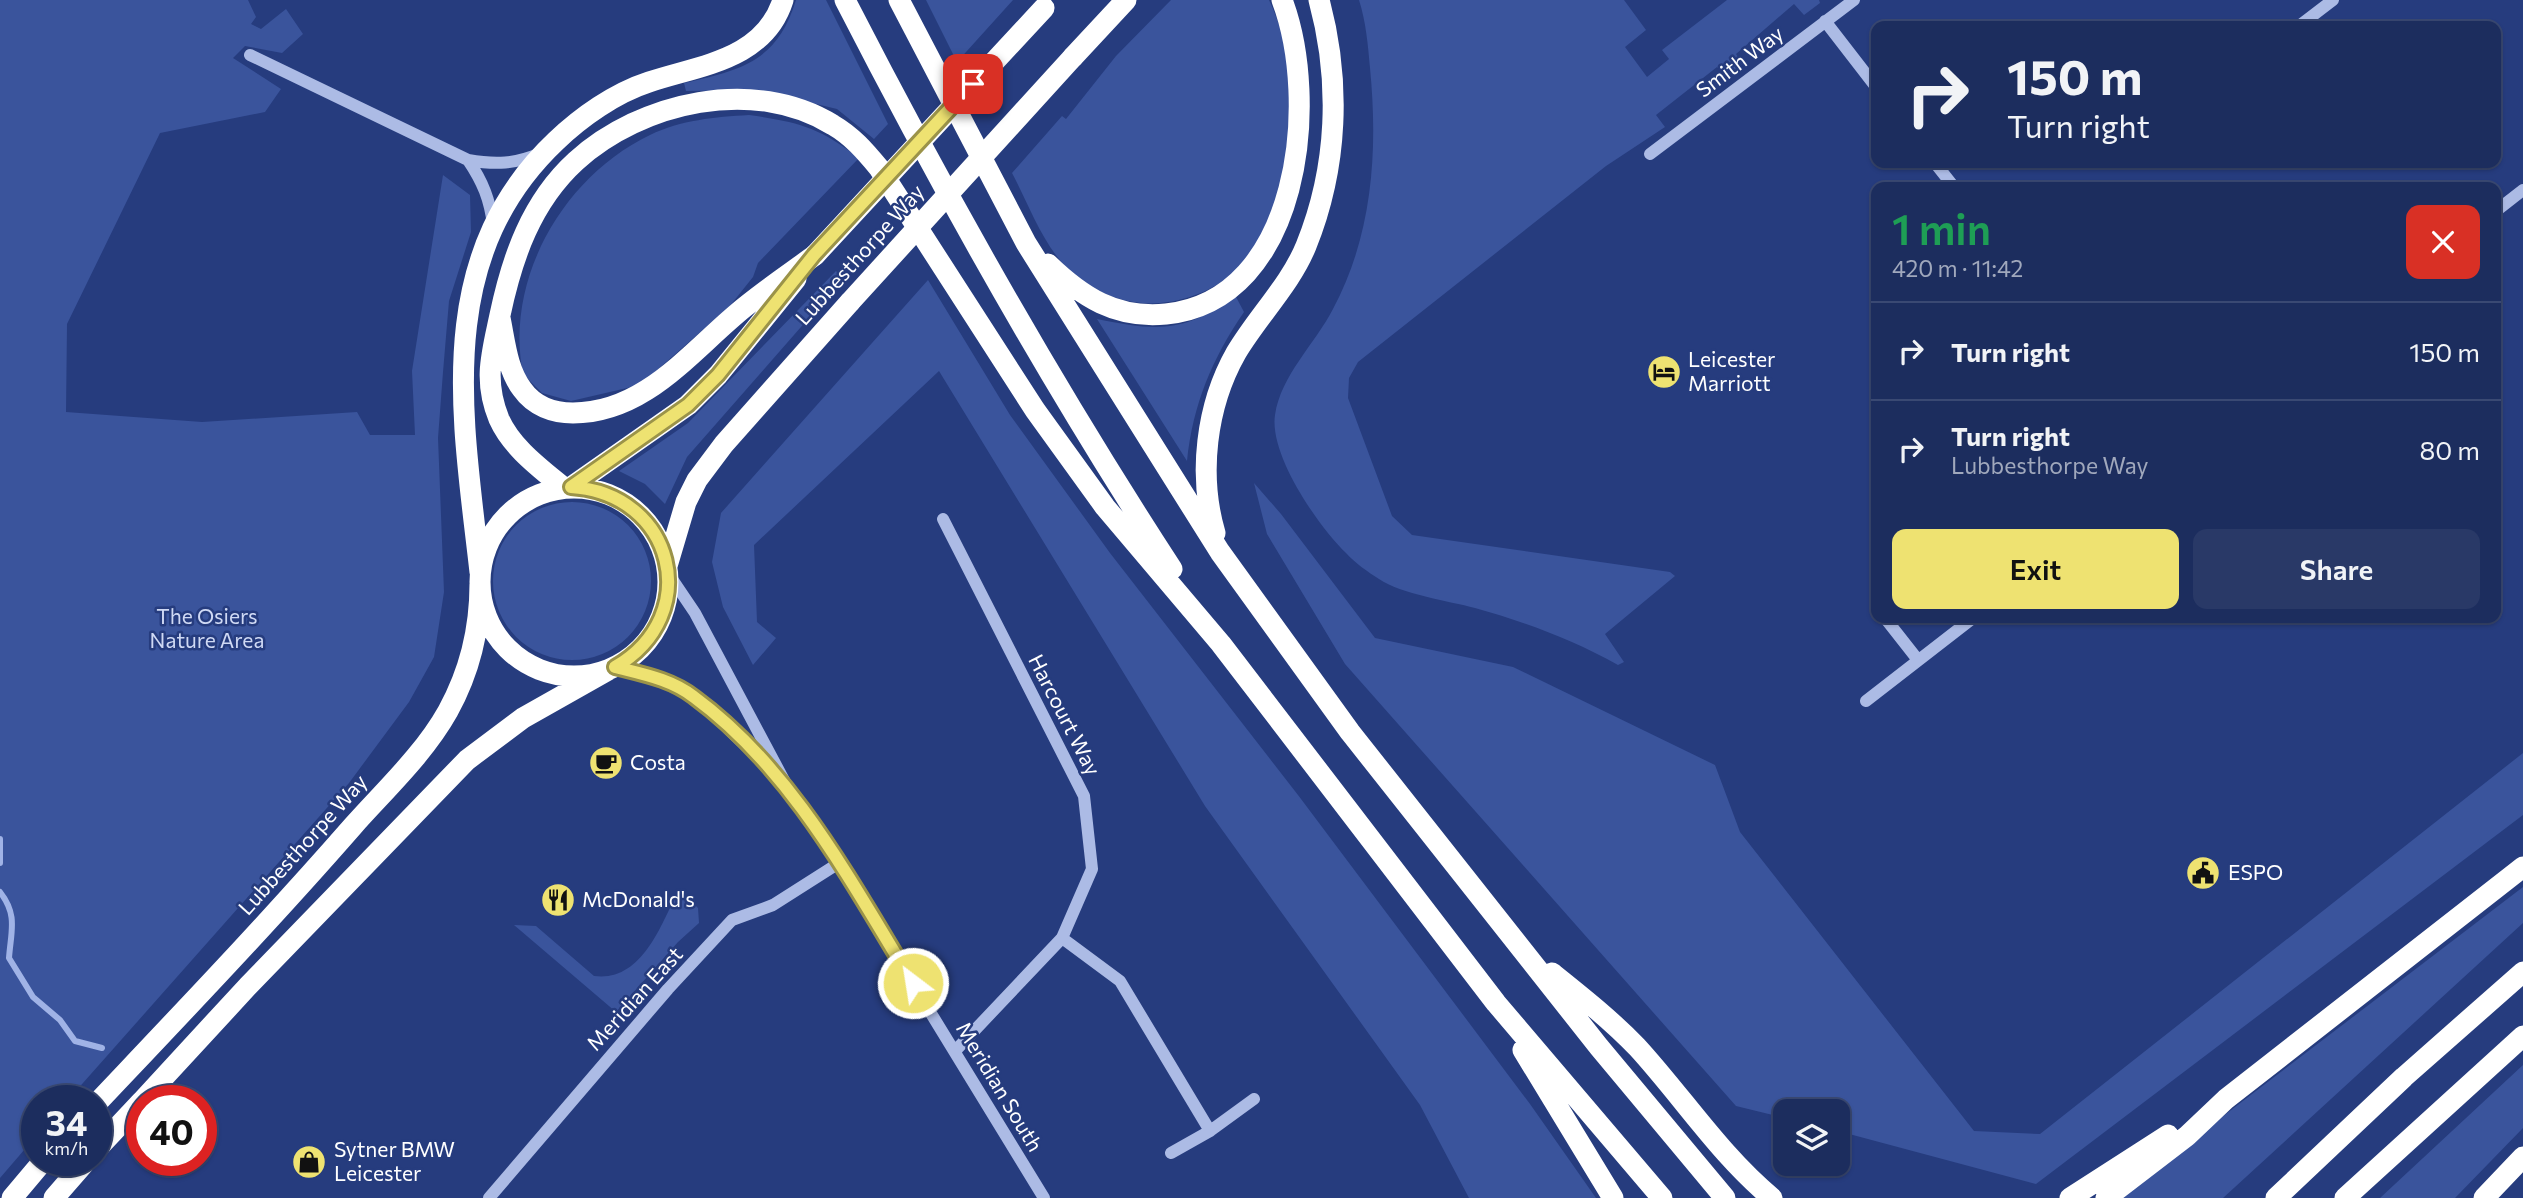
<!DOCTYPE html>
<meta charset="utf-8">
<style>
body{margin:0;font-family:Commissioner,sans-serif;background:#293967;color:#f1f3f6;height:100vh;display:flex;flex-direction:column;font-size:26px;white-space:nowrap}
*{box-sizing:border-box;margin:0}
p{font-size:23px;color:#a0a8bc}
.icon{flex:none;width:38px;height:38px;fill:none;stroke:currentColor;stroke-width:2;stroke-linecap:round;stroke-linejoin:round}
.map{position:relative;flex:1;overflow:hidden}
.details{position:absolute;left:1871px;top:182px;width:630px;height:441px;display:flex;flex-direction:column;background:#1c2d5e;border-radius:14px;box-shadow:0 2px 5px #0004,0 0 0 2px #3a4973}
.details>*{flex:none}
.guide{position:absolute;left:1871px;top:21px;width:630px;height:147px;border-radius:14px;box-shadow:0 2px 5px #0004,0 0 0 2px #3a4973;background:#1c2d5e;color:#f1f3f6;overflow:hidden}
.controls{position:absolute;left:1773px;top:1099px;display:grid;gap:14px}
.controls a{display:grid;place-items:center;width:77px;height:77px;border-radius:14px;background:#1c2d5e;box-shadow:0 2px 5px #0004,0 0 0 2px #3a4973;font-size:35px}
.speed{position:absolute;left:21px;top:1085px;display:flex;gap:14px;font-size:35px;font-weight:700;text-align:center}
.speed>*{display:grid;place-content:center;width:91px;height:91px;border-radius:50%;background:#1c2d5e;box-shadow:0 2px 5px #0004,0 0 0 2px #3a4973;line-height:1}
.speed small{font-size:18px;font-weight:400}
.speed .limit{border:10px solid #d22;background:#fff;color:#111}
.pin{position:absolute;display:grid;place-items:center;width:60px;height:60px;color:#fff;margin:-30px;border-radius:14px;box-shadow:0 4px 10px #0006}
.me{position:absolute;width:77px;margin:-38px;rotate:329deg;stroke-linejoin:round;filter:drop-shadow(0 0 5px #0008)}
.turn{display:flex;align-items:center;gap:24px;height:147px;padding:0 21px;font-size:32px}
.turn .icon{width:91px;height:91px;stroke-width:2.5}
.turn b{display:block;font-size:49px;line-height:60px}
.round{display:grid;place-items:center;flex:none;width:74px;height:74px;border-radius:14px;background:#293967}
.overview{display:flex;align-items:center;justify-content:space-between;height:119px;padding:0 21px}
h1{font-size:42px;font-weight:600;line-height:52px;color:#1e9e55}
.action{display:flex;gap:14px;margin-top:auto;padding:14px 21px}
.action a{flex:1;height:80px;border-radius:14px;background:#eee271;color:#111;font-size:28px;font-weight:600;line-height:80px;text-align:center}
.action a+a{background:#293967;color:#f1f3f6}
ul{padding:0;list-style:none}
li{display:flex;align-items:center;gap:21px;height:98px;padding:0 21px;border-top:2px solid #3a4973}
li div{flex:1}
li b{display:block;font-size:26px}
li em{font-style:normal}
.map>svg:first-child{display:block}
</style>
<div class="map">
<svg width="2523" height="1198" viewBox="0 0 2523 1198">
<rect width="100%" height="100%" fill="#263c7e"/>
<path fill="#3a549c" d="M0,0h248l8,17 -5,7 10,5 25,-20 17,25 -21,19 -37,-7 -12,12 48,31 -16,23 -105,21 -93,191 -1,88 136,10 155,-10 13,23h45l-3,-64 31,-196 27,20 1,37 -22,69 -6,71 -5,66 6,154 -10,65 -25,45 -60,81 -282,318h-30v34l-37,43z
M796,0h30l62,124 -14,15 -37,-30 -79,-19 -72,1 -2,-8c57,-13 93,-21 112,-83z
M926,0h87l-56,62z
M1171,0h98c11,23 19,51 22,76 5,50 -12,150 -47,187 -23,24 -52,37 -84,40 -33,3 -69,-11 -92,-34 -25,-24 -40,-66 -56,-96l50,-57 4,3 50,-63z
M1359,0h265l22,30 -21,17 22,30 22,-18 -7,-9 65,-50h92l1,3 -16,12 -10,-11 -58,50 7,10 -17,13 -9,-10 -61,48 9,12 -59,39 -248,196 -9,16 -1,20 44,118 20,19 258,37 5,4 -70,58 19,28 -6,3c-45,-25 -93,-43 -143,-57 -26,-7 -74,-14 -96,-29 -11,-7 -24,-16 -33,-26 -28,-27 -77,-98 -71,-138 6,-40 40,-71 58,-106 40,-75 45,-159 37,-241 -2,-23 -4,-46 -11,-68z
M749,115c49,7 70,12 110,43l-101,105 -5,14 -24,30 -89,78 -69,16 -29,-8 -19,-19c-19,-95 41,-198 127,-239 31,-15 65,-18 99,-20z
M836,271l7,8 -156,178 -22,47 -20,-20 -26,-13 69,-48z
M928,280l82,135 100,138 188,242 232,309 66,94h-127l-49,-93 -215,-299 -266,-435 -185,174 3,77 19,16 -23,27 -30,-58 -11,-45 9,-49z
M1235,295l9,17c-32,47 -51,92 -57,149l-90,-142c60,12 87,15 138,-24z
M1254,483l27,31 94,124 138,29 202,98 25,67 234,299 66,3 483,-381v62l-487,369 -198,-53v-20h-53v7l-49,-12 -391,-442 -78,-130z
M493 581a79 79 0 1 1 158 0a79 79 0 1 1-158 0Z
M2523,887v36l-300,275h-107z
M681,892l17,16 1,15 -21,19 -62,70 -102,-87 22,1 58,50c45,6 65,-45 81,-79z
M2523,1065v63l-68,70h-75z"/>
<g fill="none" stroke-linecap="round" stroke-linejoin="round">
<path stroke="#a0b3e6" stroke-width="6" d="M0,839v24
M0,892c18,23 11,39 9,66l24,39 27,23 15,21 27,7"/>
<path stroke="#acbbe5" stroke-width="12" d="M1825,21l51,66
M2299,26l34,-26
M250,55l218,105c28,5 47,4 73,-7
M1650,154l204,-154
M468,160c15,22 22,40 25,65
M1935,163l19,24
M2496,211l27,-21
M943,519l141,277 8,73 -30,69 -107,113
M668,573l27,40 91,171 53,79 205,335
M1875,606l1,1
M1885,618l33,42
M615,667l52,15 27,14 84,81
M1866,701l107,-83
M1062,938l58,43 90,150
M1171,1153l39,-22 44,-32
M489,1198l179,-209 64,-69 41,-15 66,-42"/>
<path stroke="#fff" stroke-width="21" d="M845,0c100,195 207,385 327,569
M899,0l127,243 194,309 130,180 249,315 126,151
M1073,57l53,-57
M1048,264c34,33 68,55 118,50 135,-14 154,-214 116,-314
M500,318c5,24 7,51 22,71 12,17 31,24 51,24 74,0 120,-65 173,-107 22,-18 46,-34 69,-51
M571,487l117,-82 30,-30 78,-96
M480 582a94 94 0 1 1 188 0a94 94 0 1 1-188 0Z
M564,488c-24,-20 -52,-40 -65,-69 -16,-39 -7,-66 1,-104 12,-57 31,-113 76,-154 65,-59 178,-85 257,-36 19,11 32,26 46,43l156,242 70,97 116,137 275,359 166,195
M1215,533c-17,-58 -9,-127 21,-180 22,-37 54,-68 70,-107 32,-79 35,-165 13,-246
M667,566l19,-64 11,-22 27,-36 126,-142
M480,572c-17,-152 -49,-313 76,-431 25,-24 59,-48 93,-59 51,-17 115,-22 134,-82
M1552,973c30,24 59,47 85,74 45,49 83,108 135,151
M1523,1050l90,148
M142,1101l106,-115 219,-226 56,-42 85,-48
M96,1104c87,-92 174,-183 257,-278 32,-36 71,-72 95,-115 22,-40 32,-82 32,-127
M96,1150l46,-49
M12,1198l32,-38
M54,1198l33,-38
M2070,1198l98,-63
M2106,1198l81,-62 39,-37 297,-232
M2276,1198l128,-121 119,-105
M2345,1198l178,-162
M2484,1198l39,-41"/>
<path stroke="#fff" stroke-width="21" d="M815,255l229,-247
M850,302l223,-245"/>
</g>
<g fill="none" stroke-linecap="round" stroke-linejoin="round">
<g stroke="#9b9349" stroke-width="18">
<path id="route" d="M913,983c-62,-101 -121,-214 -219,-286 -23,-18 -52,-23 -79,-30 90,-52 59,-174 -44,-180l117,-82 30,-30 96,-120 159,-171"/>
</g>
<use href="#route" stroke="#eee271" stroke-width="12"/>
</g>
<defs>
<g id="hotel-disc" transform="scale(1.75)"><circle r="9.5" fill="#eee271" stroke="#263c7e"/><path d="M-6-4.5h1.5V1H6V5H4.5V3h-9V5H-6ZM-4 0a1.8 1.8 0 1 1 3.6 0ZM.5 0V-2.5h3Q6-2.5 6 0Z" fill="#111"/></g>
<g id="cafe-disc" transform="scale(1.75)"><circle r="9.5" fill="#eee271" stroke="#263c7e"/><path d="M-5.5-4.5H6V0H3Q3 3.5 0 3.5H-2.5Q-5.5 3.5-5.5 0ZM3-3.2v2h1.7v-2ZM-6 4.5H4V6H-6Z" fill="#111"/></g>
<g id="civic-disc" transform="scale(1.75)"><circle r="9.5" fill="#eee271" stroke="#263c7e"/><path d="M-.6-6.5H3V-4.5H.6V-3L4-1V1h2V6H-6V1h2V-1L-.6-3ZM-1.2 2.5V6h2.4V2.5Z" fill="#111"/></g>
<g id="restaurant-disc" transform="scale(1.75)"><circle r="9.5" fill="#eee271" stroke="#263c7e"/><path d="M-5-6h1v4h1v-4h1v4h1v-4h1v5L-1.5 .5V6h-2V.5L-5-1ZM5-6V6H3V1.5H1.5Q1.5-4 5-6Z" fill="#111"/></g>
<g id="shop-disc" transform="scale(1.75)"><circle r="9.5" fill="#eee271" stroke="#263c7e"/><path d="M-5-2.5h2.3a2.7 3.5 0 0 1 5.4 0H5L5.5 6h-11ZM-1.5-2.5h3a1.5 2.3 0 0 0-3 0Z" fill="#111"/></g>
</defs>
<g fill-rule="evenodd">
<use href="#hotel-disc" x="1664" y="372"/>
<use href="#cafe-disc" x="606" y="763"/>
<use href="#civic-disc" x="2203" y="873"/>
<use href="#restaurant-disc" x="558" y="900"/>
<use href="#shop-disc" x="309" y="1162"/>
</g>
<g text-anchor="middle" stroke-width="5" stroke-linejoin="round" paint-order="stroke">
<g font-size="21" fill="#fff" stroke="#263c7e">
<text transform="translate(1740 62) rotate(-37)" y="7">Smith Way</text>
<text transform="translate(860 255) rotate(-48)" y="7">Lubbesthorpe Way</text>
<text transform="translate(1064 715) rotate(63)" y="7">Harcourt Way</text>
<text transform="translate(303 845) rotate(-48)" y="7">Lubbesthorpe Way</text>
<text transform="translate(635 999) rotate(-48)" y="7">Meridian East</text>
<text transform="translate(999 1087) rotate(59)" y="7">Meridian South</text>
</g>
<g font-size="21" fill="#fff" stroke="#263c7e" text-anchor="start">
<text x="1688" y="367">Leicester<tspan x="1688" dy="24">Marriott</tspan></text>
<text x="630" y="770">Costa</text>
<text x="2228" y="880">ESPO</text>
<text x="582" y="907">McDonald's</text>
<text x="334" y="1157">Sytner BMW<tspan x="334" dy="24">Leicester</tspan></text>
</g>
<g font-size="21" fill="#cfd9f4" stroke="#263c7e">
<text x="207" y="624">The Osiers<tspan x="207" dy="24">Nature Area</tspan></text>
</g>
</g>
</svg>
<div class="controls">
<a><svg class="icon" aria-label="layers" viewBox="0 0 24 24"><path d="M12 4l9 5-9 5-9-5zM3 14l9 5 9-5"/></svg></a>
</div>
<div class="speed"><div>34<small>km/h</small></div><div class="limit">40</div></div>
<div class="pin" style="left:973px;top:84px;background:#d93025"><svg class="icon" aria-label="arrive" viewBox="0 0 24 24"><path d="M6 21V4h12l-3 4 3 4H6"/></svg></div>
<svg class="me" style="left:913px;top:983px" viewBox="-20 -20 40 40"><circle r="17" fill="#eee271" stroke="#fff" stroke-width="3"/><path d="M0-11L8 9 0 5-8 9z" fill="#fff"/></svg>
<div class="guide">
<div class="turn"><svg class="icon" aria-label="right" viewBox="0 0 24 24"><path d="M7 20v-9h11M14 6l5 5-5 5"/></svg><div><b>150 m</b>Turn right</div></div>
</div>
<section class="details">
<div class="overview"><div><h1>1 min</h1><p>420 m · 11:42</p></div><a class="round" style="background:#d93025;color:#fff"><svg class="icon" aria-label="close" viewBox="0 0 24 24"><path d="M6 6l12 12M18 6L6 18"/></svg></a></div>
<ul>
<li><svg class="icon" aria-label="right" viewBox="0 0 24 24"><path d="M7 20v-9h11M14 6l5 5-5 5"/></svg><div><b>Turn right</b></div><em>150 m</em></li>
<li><svg class="icon" aria-label="right" viewBox="0 0 24 24"><path d="M7 20v-9h11M14 6l5 5-5 5"/></svg><div><b>Turn right</b><p>Lubbesthorpe Way</p></div><em>80 m</em></li>
</ul>
<div class="action"><a>Exit</a><a>Share</a></div>
</section>
</div>
